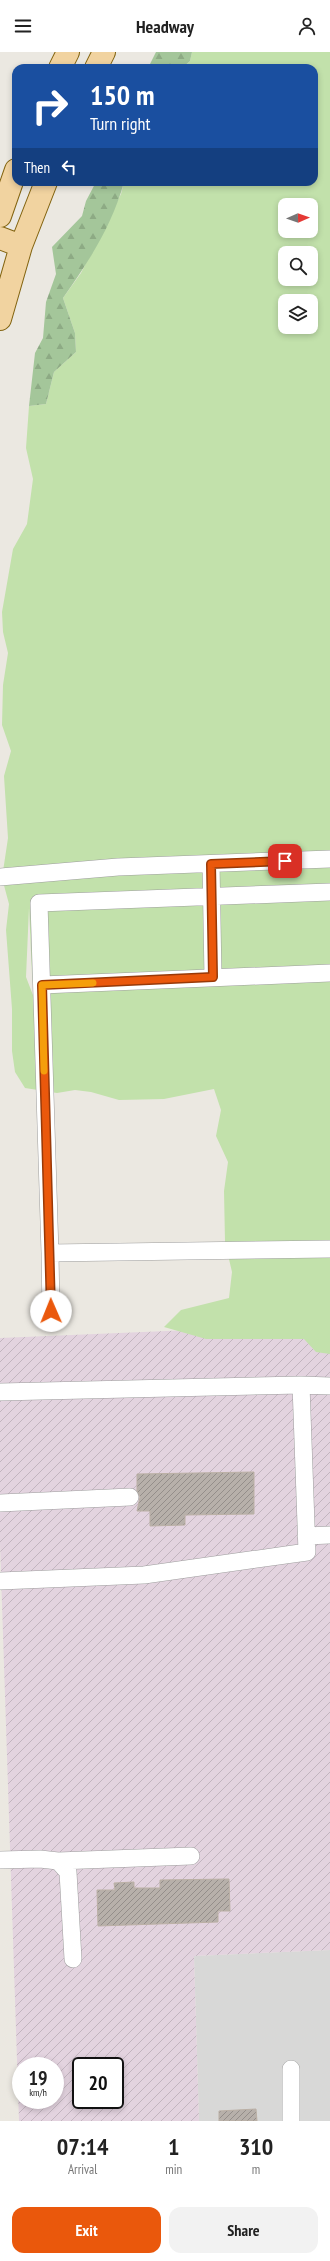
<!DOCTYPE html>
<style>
body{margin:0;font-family:"PT Sans Narrow",sans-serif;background:#f2f2f2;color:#222;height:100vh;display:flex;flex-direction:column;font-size:15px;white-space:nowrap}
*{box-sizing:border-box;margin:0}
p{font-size:13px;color:#767676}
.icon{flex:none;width:22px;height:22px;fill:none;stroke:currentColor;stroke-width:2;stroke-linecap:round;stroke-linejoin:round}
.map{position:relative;height:2069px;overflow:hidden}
.side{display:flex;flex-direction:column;background:#fff;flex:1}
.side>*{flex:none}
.hud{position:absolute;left:12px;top:12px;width:306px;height:122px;border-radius:12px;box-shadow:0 2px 6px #0003;background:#1a4fa0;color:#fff;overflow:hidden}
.needle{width:26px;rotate:88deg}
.tools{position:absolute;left:278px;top:146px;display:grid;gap:8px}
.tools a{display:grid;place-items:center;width:40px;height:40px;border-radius:8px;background:#fff;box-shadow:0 2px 6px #0003;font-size:20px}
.speed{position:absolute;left:12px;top:2005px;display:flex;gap:8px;font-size:20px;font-weight:700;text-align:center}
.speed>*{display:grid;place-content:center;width:52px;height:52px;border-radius:50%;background:#fff;box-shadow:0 2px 6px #0003;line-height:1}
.speed small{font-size:10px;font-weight:400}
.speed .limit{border:2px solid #111;border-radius:6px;background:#fff;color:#111}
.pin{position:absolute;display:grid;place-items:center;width:34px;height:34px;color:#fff;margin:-17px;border-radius:8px;box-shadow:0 2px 6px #0006}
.me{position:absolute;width:44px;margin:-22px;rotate:359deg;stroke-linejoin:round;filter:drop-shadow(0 0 3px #0008)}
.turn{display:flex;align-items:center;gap:14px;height:84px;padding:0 12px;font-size:18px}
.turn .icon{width:52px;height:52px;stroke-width:2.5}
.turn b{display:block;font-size:28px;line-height:34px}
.then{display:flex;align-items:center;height:38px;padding:0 12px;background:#0003;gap:8px;font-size:15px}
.eta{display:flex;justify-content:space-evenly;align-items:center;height:68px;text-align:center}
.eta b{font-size:24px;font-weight:700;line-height:28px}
.cta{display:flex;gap:8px;margin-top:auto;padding:8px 12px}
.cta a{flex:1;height:46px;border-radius:12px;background:#ea580c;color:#fff;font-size:16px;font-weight:700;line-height:46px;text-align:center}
.cta a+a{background:#f2f2f2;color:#222}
header{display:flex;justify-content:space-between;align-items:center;height:52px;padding:0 12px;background:#fff;font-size:18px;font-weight:700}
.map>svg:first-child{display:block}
</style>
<header><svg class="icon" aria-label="menu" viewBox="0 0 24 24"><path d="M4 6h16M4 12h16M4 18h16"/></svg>Headway<svg class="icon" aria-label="person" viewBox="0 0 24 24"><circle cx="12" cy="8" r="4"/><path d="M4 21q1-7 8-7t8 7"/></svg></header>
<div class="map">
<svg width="330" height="2069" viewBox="0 0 330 2069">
<defs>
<pattern id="industrial-furrows" width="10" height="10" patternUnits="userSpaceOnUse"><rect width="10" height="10" fill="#e3d3df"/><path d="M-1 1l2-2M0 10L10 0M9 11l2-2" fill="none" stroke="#c2b5bf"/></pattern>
<pattern id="forest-firs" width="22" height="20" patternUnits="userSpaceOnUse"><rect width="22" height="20" fill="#a4c69a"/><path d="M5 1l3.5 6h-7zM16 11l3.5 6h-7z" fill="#8daa84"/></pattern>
<pattern id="building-hatch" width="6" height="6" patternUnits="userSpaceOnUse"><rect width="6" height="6" fill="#b7b0aa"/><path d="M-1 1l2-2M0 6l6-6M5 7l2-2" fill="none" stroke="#948e8a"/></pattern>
</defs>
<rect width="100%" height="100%" fill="#ebe8e1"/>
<path fill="#d8d8d7" d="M330,1898v171h-131l-5,-165z"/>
<path fill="url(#industrial-furrows)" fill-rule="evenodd" d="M330,1272v626l-136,6 5,165h-180l-19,-578v-205zM21,2014h34v34h-34zM81,2014h34v34h-34z"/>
<path fill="#c2e1ab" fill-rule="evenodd" d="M192,0h138v1302l-14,-2 -12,-13h-98l-42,-12 17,-17 48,-12 3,-26 -7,-30 -1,-51 4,-29 -12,-26 5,-26 -7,-21 -50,10 -45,1 -28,-8 -16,-2 -18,3 -32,-5 -10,-16 -3,-21v-42l-6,-79 3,-26 -7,-26 6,-40 -4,-62 7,-25 -9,-26 1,-40 5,-32 -5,-21 -1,-20 11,-63 14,-25 6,-45 -7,-31 3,-42 17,-2 8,-32 22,-20 -1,-19 -12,-35 18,-25 40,-79 3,-12h190v-114h-132l8,-7zM285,153h26v26h-26zM285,201h26v26h-26zM285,249h26v26h-26zM29,856l3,67 4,28 -10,-26z"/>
<path fill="url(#forest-firs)" d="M156,0h36l-2,9 -8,7h-34z
M96,130h28c-12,44 -35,79 -61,116l12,35 1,19 -22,20 -8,32 -17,2 6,-53 8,-15 3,-36 10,-28 -4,-27 30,-31 4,-15z"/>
<path fill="url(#building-hatch)" stroke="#bbb0a5" d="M254,1420v42l-69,1v10l-35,1v-15h-13l3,-14 -3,-6v-17z
M229,1827l1,32h-12v11l-120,4 -1,-36h18l-1,-7 20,-1v6h26v-8z
M256,2057l1,12h-38v-10z"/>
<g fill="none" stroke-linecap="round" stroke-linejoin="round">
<g stroke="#9e9e9e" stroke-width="18">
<path id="minor" d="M211,812l2,113
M0,825l118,-10 212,-8
M42,933l288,-12
M50,1201l-11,-350 291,-11
M51,1259l-1,-58 280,-4
M301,1333l29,1
M0,1340l301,-7 6,167 -163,23 -144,6
M0,1451l130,-6
M306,1484l24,-1
M0,1808l40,-1 18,2 10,11 5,87
M58,1809l133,-5
M291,2069v-52"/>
</g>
<g stroke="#82630f" stroke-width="24">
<path id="major" d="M60,16l8,-16
M96,16l8,-16
M0,164l16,-46
M0,186l21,8
M0,267l21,-73 25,-64"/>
</g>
<use href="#minor" stroke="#fff" stroke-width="17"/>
<use href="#major" stroke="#f1d3a0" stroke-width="22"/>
</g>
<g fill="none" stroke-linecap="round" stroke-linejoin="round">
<g stroke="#983908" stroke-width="10">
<path id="route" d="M51,1259l-9,-326 171,-8 -2,-113 74,-3"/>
</g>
<use href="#route" stroke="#ea580c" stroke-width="7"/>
<path stroke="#f59e0b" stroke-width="7" d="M44,1019l-2,-86 51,-2"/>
</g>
</svg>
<div class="tools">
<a><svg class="needle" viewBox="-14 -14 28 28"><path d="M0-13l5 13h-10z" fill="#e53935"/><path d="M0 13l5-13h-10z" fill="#767676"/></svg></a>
<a><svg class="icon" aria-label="search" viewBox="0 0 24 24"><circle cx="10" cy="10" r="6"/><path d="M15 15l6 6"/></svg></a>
<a><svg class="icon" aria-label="layers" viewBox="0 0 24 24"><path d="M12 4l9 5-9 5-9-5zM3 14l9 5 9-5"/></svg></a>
</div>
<div class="speed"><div>19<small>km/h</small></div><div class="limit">20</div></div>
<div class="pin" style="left:285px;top:809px;background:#d93025"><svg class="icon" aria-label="arrive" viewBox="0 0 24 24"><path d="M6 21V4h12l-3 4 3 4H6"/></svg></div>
<svg class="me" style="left:51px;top:1259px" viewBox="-20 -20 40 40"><circle r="19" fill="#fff"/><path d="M0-13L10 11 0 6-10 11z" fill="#ea580c"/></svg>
<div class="hud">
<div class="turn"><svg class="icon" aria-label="right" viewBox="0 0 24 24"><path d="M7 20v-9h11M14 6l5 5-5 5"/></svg><div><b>150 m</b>Turn right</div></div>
<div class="then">Then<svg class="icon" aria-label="left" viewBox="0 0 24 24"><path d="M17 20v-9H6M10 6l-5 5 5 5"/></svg></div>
</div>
</div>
<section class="side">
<div class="eta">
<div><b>07:14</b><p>Arrival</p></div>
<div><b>1</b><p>min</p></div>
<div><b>310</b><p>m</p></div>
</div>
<div class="cta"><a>Exit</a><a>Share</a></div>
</section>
